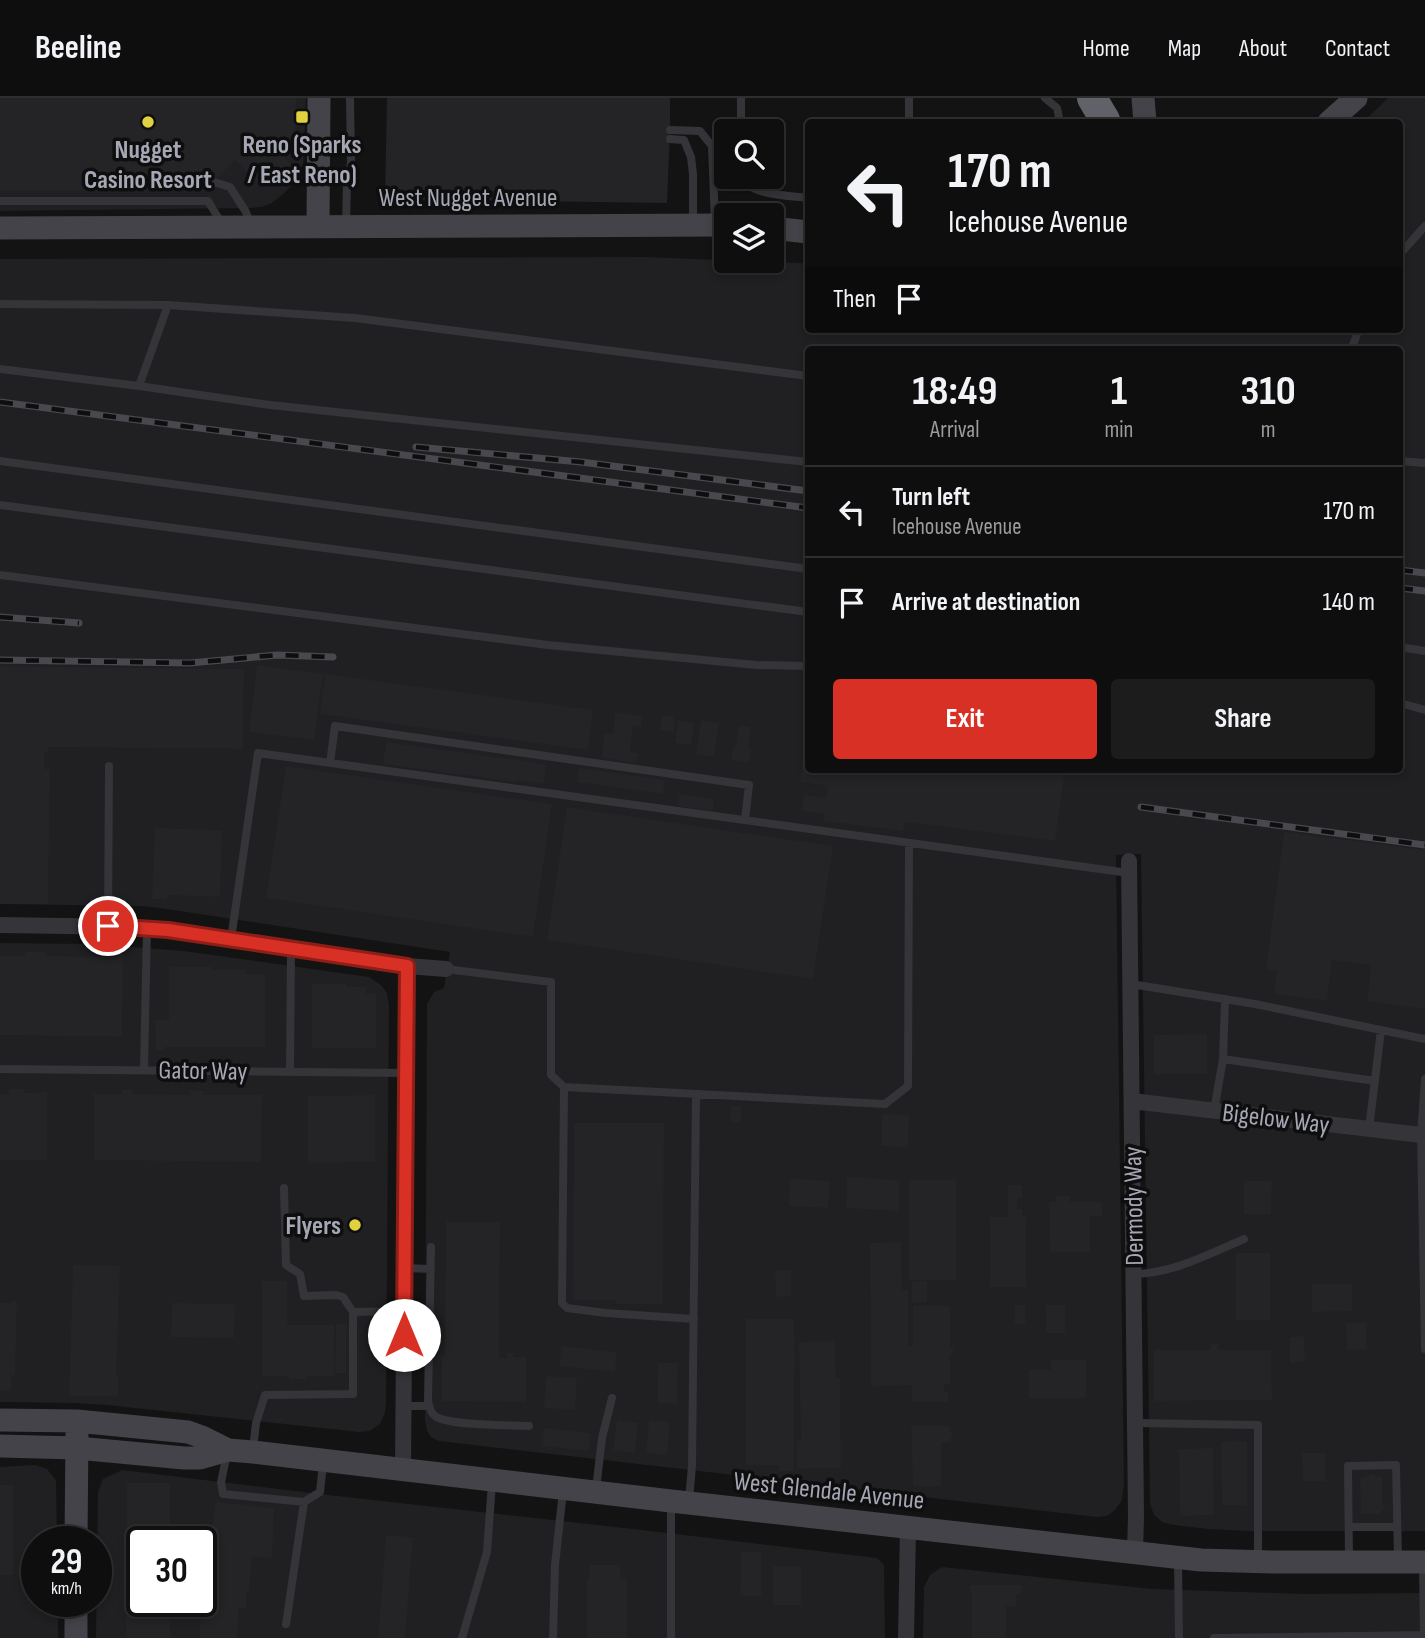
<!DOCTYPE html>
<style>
body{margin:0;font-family:"Sofia Sans Condensed",sans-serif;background:#1c1c1d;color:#f1f3f6;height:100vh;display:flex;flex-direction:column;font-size:26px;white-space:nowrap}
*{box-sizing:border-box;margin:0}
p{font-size:23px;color:#9b9c9e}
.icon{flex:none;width:38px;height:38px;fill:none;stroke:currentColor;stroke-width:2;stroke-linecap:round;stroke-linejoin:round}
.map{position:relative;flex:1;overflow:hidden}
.sheet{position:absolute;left:805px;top:248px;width:598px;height:427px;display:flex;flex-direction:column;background:#0e0e0f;border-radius:7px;box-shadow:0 4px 10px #0003,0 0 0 2px #2e2e2f}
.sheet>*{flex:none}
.banner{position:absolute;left:805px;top:21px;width:598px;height:214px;border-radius:7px;box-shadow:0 4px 10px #0003,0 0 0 2px #2e2e2f;background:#0e0e0f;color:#f1f3f6;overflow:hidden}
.controls{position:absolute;left:714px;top:21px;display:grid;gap:14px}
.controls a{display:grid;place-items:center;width:70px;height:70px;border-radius:7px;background:#0e0e0f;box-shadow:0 4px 10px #0003,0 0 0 2px #2e2e2f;font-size:35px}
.speed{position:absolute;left:21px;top:1428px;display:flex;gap:14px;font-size:35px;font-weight:700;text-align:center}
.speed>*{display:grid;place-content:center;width:91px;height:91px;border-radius:50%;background:#0e0e0f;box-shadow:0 4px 10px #0003,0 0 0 2px #2e2e2f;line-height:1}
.speed small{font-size:18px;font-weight:400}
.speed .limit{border:4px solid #111;border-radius:10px;background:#fff;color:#111}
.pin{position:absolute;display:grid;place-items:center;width:60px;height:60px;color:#fff;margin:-30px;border:4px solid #fff;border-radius:50%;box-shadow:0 2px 7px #0007}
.me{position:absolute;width:77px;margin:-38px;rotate:0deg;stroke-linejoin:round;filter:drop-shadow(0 0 5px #0008)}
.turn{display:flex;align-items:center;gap:24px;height:147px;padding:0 28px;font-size:32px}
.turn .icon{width:91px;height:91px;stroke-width:2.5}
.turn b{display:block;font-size:49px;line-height:60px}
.then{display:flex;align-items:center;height:66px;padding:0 28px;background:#0003;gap:14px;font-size:26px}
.eta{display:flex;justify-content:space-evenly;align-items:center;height:119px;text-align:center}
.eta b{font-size:42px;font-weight:700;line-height:49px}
.primary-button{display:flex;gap:14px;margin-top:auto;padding:14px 28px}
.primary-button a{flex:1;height:80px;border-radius:7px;background:#d93025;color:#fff;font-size:28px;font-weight:700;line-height:80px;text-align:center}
.primary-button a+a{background:#1c1c1d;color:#f1f3f6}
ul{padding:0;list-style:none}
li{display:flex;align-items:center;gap:21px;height:91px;padding:0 28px;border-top:2px solid #2e2e2f}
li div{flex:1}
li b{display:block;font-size:26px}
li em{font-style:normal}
header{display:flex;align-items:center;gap:42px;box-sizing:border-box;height:98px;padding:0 35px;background:#0e0e0f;border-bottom:2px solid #2e2e2f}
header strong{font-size:33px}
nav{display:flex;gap:38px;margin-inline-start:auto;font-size:24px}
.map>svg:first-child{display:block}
</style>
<header>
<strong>Beeline</strong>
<nav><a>Home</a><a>Map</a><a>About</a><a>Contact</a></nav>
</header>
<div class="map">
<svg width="1425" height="1540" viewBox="0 0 1425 1540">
<rect width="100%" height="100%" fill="#131314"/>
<path fill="#201f21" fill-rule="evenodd" d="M0,0h306l-3,71 -11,16 -10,10 -10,8 -10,4 -13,1 -249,3z
M1388,0h37v1433h-178l-39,-2 -34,-4 -12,-3 -8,-7 -4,-11 -9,-650 -25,1 8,630 -2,15 -7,10 -8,6 -10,1 -658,-76 -8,-4 -4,-6 -2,-11 2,-416 7,-12 10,-4 6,-36 -290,-44 -20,-2 -140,-2v-645l644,-2 154,6 10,1v65h592v-207h-37zM808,252h592v420h-592z
M0,845l92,1 92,7 185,26 12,8 6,8 2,13 -3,397 -1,10 -5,11 -10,7 -11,1 -252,-27 -33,-2 -74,-1z
M35,1367l12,4 9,11 1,62h-20v59h21v37h-58v-171z
M122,1372l215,26 305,34 235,28 7,7 1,73h-789l2,-146 5,-13zM142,1444h59v59h-59z
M942,1469l211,22 151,5 121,-1v45h-502l1,-51 6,-12z"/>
<path fill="#242325" d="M0,0h296l-1,48 -10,11 10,11 -18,18 -10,-9 -8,7 -24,-24 -31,31 -204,-1z
M387,0h283v32l-3,73 -282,-4z
M257,567l66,9 -9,66 -65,-8z
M0,568l244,3 -1,80 -195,-2v5h-4v17h6l-2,135h-48z
M325,576l268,36 -5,40 -268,-36z
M615,614l27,4 -1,11 -8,-2 -3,27 8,1 -2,10 -34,-5 2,-25 9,1z
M662,617l11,1v5h2l-1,11 -14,-2z
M678,622l16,3 -3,22 -16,-2z
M701,622l18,3 -5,34 -18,-3z
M739,627l12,2 -3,21 3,1 -2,14 -18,-3 2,-14 3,1z
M386,644l160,22 -2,20 -27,-4 -1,2 -133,-18z
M803,663l5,1v8h257l-10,71 -150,-19 -2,9 -80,-10 1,-7 -22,-3 2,-16 22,3 2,-12 -28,-4z
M286,668l266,38 -19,133 -267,-39z
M579,670l86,12 -2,14 -86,-12z
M679,696l35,5 -1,12 -35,-5z
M567,709l266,39 -20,133 -266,-39z
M155,730l67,2 -2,67 -53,-2v4h-15z
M1284,734l141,18v159l-58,-8 4,-36 -39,-5 -5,41 -53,-7 3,-23 -11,-1z
M25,854h20v4l70,1v-4h8l-1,84 -122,-2v-79h25z
M169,869h43v3h33v4h20v73h-101v3h-8l-1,-30h14z
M312,886h34v3h20v7h10v54h-64z
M1207,936v40h-53v-39z
M9,991h15v4l23,-1v68h-47v-66h9z
M122,992h10v4l58,1v-5l13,1v4h59l-1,67 -167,-2v-66h28z
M375,997v67l-67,1v-67z
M731,1008h10v16h-11z
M882,1016l27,1 -1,33 -27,-2z
M574,1025h90l-1,181h-47v-4h-43z
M847,1079l53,3 -1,31 -53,-3z
M790,1080l40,3 -2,27 -39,-2z
M956,1081v101h-47v-100z
M1244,1083h28l-1,33h-27z
M1008,1087h14v12h-4l-1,12h5v8h4v70h-36v-70h18z
M1056,1098h14v6h32v14h-12v36l-40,1 -1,-51h7z
M446,1124h54l-1,136h8v-5h6v4h13v45l-85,-1 1,-44h3z
M901,1144l1,48h6v56h5v-40h37v41h3v7h-3v30h-6v8h4v10h-36v-17l-41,2 -1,-144z
M1236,1155h34v67h-34z
M73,1167l47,1 -4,110h3l-1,21 -49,-1z
M775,1172h16v26l-15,1z
M262,1183h25v44h47v51h-27v3h-18v-3h-27z
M927,1183v21h-15v-20z
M1312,1186h40v27l-40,1z
M13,1203h4l-2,74h-4v16l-11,-1v-87h13z
M172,1205l63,1 -1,34 -63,-1z
M1015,1207h10v19h-10z
M1046,1207h19v28h-19z
M746,1221h48v152h-16v-6h-32z
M1366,1224l1,27 -20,1 -1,-27z
M336,1226h11l-1,49h-11z
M1304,1238l1,26 -15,1v-26z
M835,1243l1,37h4l1,90 -44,1v-28h4l-2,-99z
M1211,1246h7v6h53l1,50 -118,1v-51h57z
M562,1248l55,6 -2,20 -56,-6z
M1051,1262h35v38h-57v-28h22z
M658,1265h20l-1,41 -20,-1z
M546,1278l31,2 -2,32 -31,-2z
M617,1322l21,3 -3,30 -22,-3z
M649,1322l21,2 -3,33 -21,-2z
M911,1328h39v6h3l-3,10h-9v44h-28z
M544,1330l47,5 -2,18 -47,-5z
M1230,1342l17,2v63h-25l-1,-63h9z
M1213,1350l1,67 -34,1 -1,-67z
M1302,1355h23v28h-22z
M1375,1376v3h7l1,28h3v1l-6,8h-19l-1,-36 7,-1v-2z
M127,1385h43v59h-28v59h28v37h-44z
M0,1387h13v90h-13z
M215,1404l59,6 -2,50 -20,-1 -3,34 -2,2 -1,16 -7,-1 -2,30h-38l4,-53 4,1z
M386,1437l27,2 -8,101h-27z
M741,1454h20v44h-21z
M590,1467h30v14h7v59h-40v-59h2z
M773,1468h28v39h-28z
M970,1487h51v9h-5v12h-10v32h-34v-45h-2z"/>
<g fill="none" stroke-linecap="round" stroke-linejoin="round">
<path stroke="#353439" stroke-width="8" d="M741,0v33
M1045,0l12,10 3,14
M909,24v-24
M670,32l30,1 12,15 3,76
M670,41l14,1 7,17 2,17v48
M742,79c5,18 50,19 66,21
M214,84l16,5 16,25 4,11
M0,103h208l14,23
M346,128l1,-44 4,-19 -1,-65
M1400,156l25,-28
M0,206l168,1 187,13 453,58
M1351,252l8,-21
M0,271l139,17 131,19 538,57
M139,288l29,-81
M0,363l808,108
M1400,363l25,2
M0,407l808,107
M0,477l548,70 208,20 52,1
M1400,549l25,4
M1400,605l25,7
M330,665l5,-37 414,59 -4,35
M108,828l1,-160
M231,841l27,-186 871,120
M446,871l105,13v93l13,12 321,17 23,-18 1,-243
M1131,886l124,20 170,35
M1225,902l-2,59 152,22
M0,971l406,4
M144,972l3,-142
M290,974l1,-123
M1425,981l-4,56 4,214
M564,989l-2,216 5,5 39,5 88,6
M1214,1013l9,-52
M1369,1031l12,-99
M284,1090l2,77 14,9 4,22 32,-1 7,2 10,15
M431,1149l-3,154c1,5 3,12 7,15 13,10 75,9 94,10
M404,1170l27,1
M1133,1176c39,0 76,-20 111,-35
M403,1308h26
M1135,1325l123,2v134
M253,1351l3,-26 9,-28 88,-1v-82l51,-1
M227,1356l-6,28 2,12 81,8 16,-10 3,-28
M596,1391l6,-51 10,-40
M689,1402l3,-34 4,-372
M671,1406v134
M1349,1429h48
M1349,1461l-1,-93 48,-1 2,94
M1178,1462l1,78
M1423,1467l1,70
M286,1526l18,-122
M462,1540l25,-86 5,-69
M553,1540l2,-73 8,-74
M1214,1540l211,-3"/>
<path stroke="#353439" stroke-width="16" d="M1129,763l7,656 -1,35
M0,827l129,2 39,3 239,36 39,3
M1132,1003l289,34
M403,1371l4,-503
M906,1540l2,-111"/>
<path stroke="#434349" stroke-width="23" d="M1143,0l2,24
M1329,24l27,-24
M318,128l1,-128
M0,130l726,-3
M772,130l36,4
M0,1322l77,1 111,11 14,5 26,13
M0,1348l77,2 107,10h16l28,-8 25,2 418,49 530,59 71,2h153
M76,1444l1,-107
M76,1540v-37"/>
<path stroke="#61616a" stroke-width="30" d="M1092,0l13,22"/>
<g stroke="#48484e" stroke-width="7">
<path id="rail" d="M0,304l808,106
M416,349l165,15 227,29
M1400,472l25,3
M1400,490l25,3
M0,519l79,6
M0,562l190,3 87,-8 56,2
M1141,709l284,38"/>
</g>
<use href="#rail" stroke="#0e0e0f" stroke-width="4.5" stroke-dasharray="13" stroke-linecap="butt"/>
</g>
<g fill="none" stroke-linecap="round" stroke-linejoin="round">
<g stroke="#8d1f18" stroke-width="18">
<path id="route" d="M108,828l60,4 239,36 -3,369"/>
</g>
<use href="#route" stroke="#d93025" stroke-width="12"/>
</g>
<g fill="#e0d140" stroke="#0e0e0f" stroke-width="2.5">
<rect x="295" y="12" width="14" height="14" rx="3.5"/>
<circle cx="148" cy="24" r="7"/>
<circle cx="355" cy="1127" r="7"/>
</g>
<g text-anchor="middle" stroke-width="7" stroke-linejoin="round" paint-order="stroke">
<g font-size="26" font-weight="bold" fill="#a6a7b4" stroke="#0e0e0f">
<text x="302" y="55">Reno (Sparks<tspan x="302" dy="30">/ East Reno)</tspan></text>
<text x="148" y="60">Nugget<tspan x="148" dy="30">Casino Resort</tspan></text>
<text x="341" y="1136" text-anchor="end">Flyers</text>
</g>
<g font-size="26" fill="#a6a7b4" stroke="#0e0e0f">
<text x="468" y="108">West Nugget Avenue</text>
<text transform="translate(203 972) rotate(1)" y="9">Gator Way</text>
<text transform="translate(1276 1020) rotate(7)" y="9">Bigelow Way</text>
<text transform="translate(1133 1108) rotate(-91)" y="9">Dermody Way</text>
<text transform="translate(829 1392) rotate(6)" y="9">West Glendale Avenue</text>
</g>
</g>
</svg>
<div class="controls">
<a><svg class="icon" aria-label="search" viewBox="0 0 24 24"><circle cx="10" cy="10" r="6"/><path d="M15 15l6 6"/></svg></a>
<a><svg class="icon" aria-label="layers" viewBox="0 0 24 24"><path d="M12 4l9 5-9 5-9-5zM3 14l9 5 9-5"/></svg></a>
</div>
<div class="speed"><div>29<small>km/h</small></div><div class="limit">30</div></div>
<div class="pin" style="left:108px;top:828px;background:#d93025"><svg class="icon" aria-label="arrive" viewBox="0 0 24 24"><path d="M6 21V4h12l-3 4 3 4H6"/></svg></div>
<svg class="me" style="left:404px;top:1237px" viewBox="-20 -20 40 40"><circle r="19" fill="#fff"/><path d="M0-13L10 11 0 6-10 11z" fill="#d93025"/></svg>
<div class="banner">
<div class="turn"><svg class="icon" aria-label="left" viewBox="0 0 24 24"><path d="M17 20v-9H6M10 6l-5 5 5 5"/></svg><div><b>170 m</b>Icehouse Avenue</div></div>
<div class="then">Then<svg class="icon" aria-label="arrive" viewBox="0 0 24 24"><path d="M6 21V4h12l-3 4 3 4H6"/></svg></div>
</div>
<section class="sheet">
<div class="eta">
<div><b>18:49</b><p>Arrival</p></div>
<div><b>1</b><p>min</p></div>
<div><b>310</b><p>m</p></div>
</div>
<ul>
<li><svg class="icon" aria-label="left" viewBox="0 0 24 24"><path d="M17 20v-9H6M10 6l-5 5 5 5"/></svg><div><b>Turn left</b><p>Icehouse Avenue</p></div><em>170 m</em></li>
<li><svg class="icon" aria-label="arrive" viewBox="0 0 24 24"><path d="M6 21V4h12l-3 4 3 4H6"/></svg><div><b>Arrive at destination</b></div><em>140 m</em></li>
</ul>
<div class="primary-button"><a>Exit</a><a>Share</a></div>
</section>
</div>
